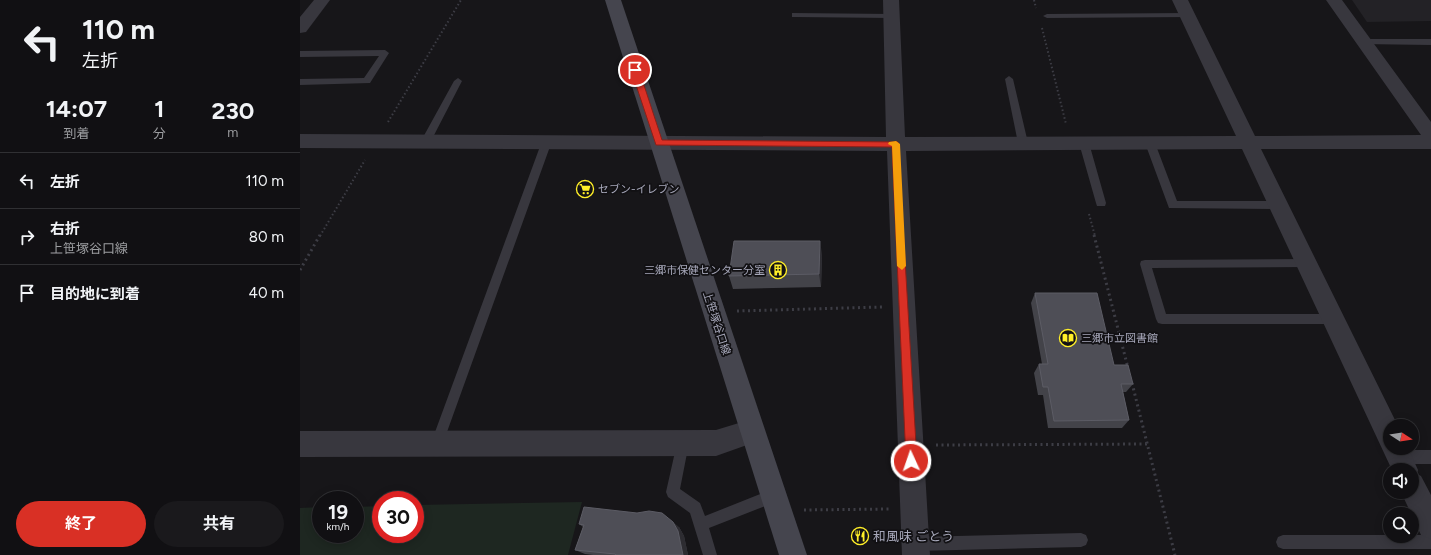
<!DOCTYPE html>
<html lang="ja">
<meta charset="utf-8">
<style>
body{margin:0;font-family:Figtree,"Noto Sans JP",sans-serif;background:#1a191c;color:#f1f3f6;height:100vh;display:flex;flex-direction:column;font-size:15px;white-space:nowrap}
*{box-sizing:border-box;margin:0}
p{font-size:13px;color:#9c9da0}
.icon{flex:none;width:22px;height:22px;fill:none;stroke:currentColor;stroke-width:2;stroke-linecap:round;stroke-linejoin:round}
.map{position:relative;flex:1;overflow:hidden}
.details{display:flex;flex-direction:column;background:#111013;width:300px}
.details>*{flex:none}
.guide{background:#111013;color:#f1f3f6;overflow:hidden}
.needle{width:26px;rotate:102deg}
.tools{position:absolute;left:1083px;top:419px;display:grid;gap:8px}
.tools a{display:grid;place-items:center;width:36px;height:36px;border-radius:50%;background:#111013;box-shadow:0 2px 10px #0003,0 0 0 1px #303033;font-size:20px}
.speed{position:absolute;left:12px;top:491px;display:flex;gap:8px;font-size:20px;font-weight:700;text-align:center}
.speed>*{display:grid;place-content:center;width:52px;height:52px;border-radius:50%;background:#111013;box-shadow:0 2px 10px #0003,0 0 0 1px #303033;line-height:1}
.speed small{font-size:10px;font-weight:400}
.speed .limit{border:6px solid #d22;background:#fff;color:#111}
.pin{position:absolute;display:grid;place-items:center;width:34px;height:34px;color:#fff;margin:-17px;border:2px solid #fff;border-radius:50%;box-shadow:0 1px 4px #0007}
.me{position:absolute;width:44px;margin:-22px;rotate:357deg;stroke-linejoin:round;filter:drop-shadow(0 0 3px #0008)}
.turn{display:flex;align-items:center;gap:14px;height:84px;padding:0 16px;font-size:18px}
.turn .icon{width:52px;height:52px;stroke-width:2.5}
.turn b{display:block;font-size:28px;line-height:34px}
.eta{display:flex;justify-content:space-evenly;align-items:center;height:68px;text-align:center}
.eta b{font-size:24px;font-weight:700;line-height:28px}
.action{display:flex;gap:8px;margin-top:auto;padding:8px 16px}
.action a{flex:1;height:46px;border-radius:24px;background:#d93025;color:#fff;font-size:16px;font-weight:700;line-height:46px;text-align:center}
.action a+a{background:#1a191c;color:#f1f3f6}
ul{padding:0;list-style:none}
li{display:flex;align-items:center;gap:12px;height:56px;padding:0 16px;border-top:1px solid #303033}
li div{flex:1}
li b{display:block;font-size:15px}
li em{font-style:normal}
main{display:flex;flex:1;min-height:0}
.map>svg:first-child{display:block}
</style>
<main>
<section class="details">
<div class="guide">
<div class="turn"><svg class="icon" aria-label="left" viewBox="0 0 24 24"><path d="M17 20v-9H6M10 6l-5 5 5 5"/></svg><div><b>110 m</b>左折</div></div>
</div>
<div class="eta">
<div><b>14:07</b><p>到着</p></div>
<div><b>1</b><p>分</p></div>
<div><b>230</b><p>m</p></div>
</div>
<ul>
<li><svg class="icon" aria-label="left" viewBox="0 0 24 24"><path d="M17 20v-9H6M10 6l-5 5 5 5"/></svg><div><b>左折</b></div><em>110 m</em></li>
<li><svg class="icon" aria-label="right" viewBox="0 0 24 24"><path d="M7 20v-9h11M14 6l5 5-5 5"/></svg><div><b>右折</b><p>上笹塚谷口線</p></div><em>80 m</em></li>
<li><svg class="icon" aria-label="arrive" viewBox="0 0 24 24"><path d="M6 21V4h12l-3 4 3 4H6"/></svg><div><b>目的地に到着</b></div><em>40 m</em></li>
</ul>
<div class="action"><a>終了</a><a>共有</a></div>
</section>
<div class="map">
<svg width="1131" height="555" viewBox="0 0 1131 555">
<rect width="100%" height="100%" fill="#171619"/>
<path fill="#232226" d="M1052,0h79v21l-64,1z"/>
<path fill="#1e2721" d="M282,502l-14,53h-268v-47l21,-1v27h34v-27l26,-1v28h34v-29z"/>
<g fill="none" stroke-linecap="round" stroke-linejoin="round">
<path stroke="#3d3d45" stroke-width="2" stroke-dasharray="1.5 2.5" stroke-linecap="butt" d="M734,0l2,8
M742,28l24,96
M88,122l73,-122
M789,214l6,22
M20,236l45,-76"/>
<path stroke="#3d3d45" stroke-width="3" stroke-dasharray="2 3.5" stroke-linecap="butt" d="M794,235l34,133
M0,270l20,-35
M437,311l145,-4
M832,383l43,172
M636,445l211,-1
M504,510l85,-1"/>
<path fill="#38373e" fill-rule="evenodd" d="M492,13l100,1 4,2 -4,2 -97,-1h-3z
M888,13h3v4l-144,1 -4,-2 4,-2z
M1064,39h67v6l-70,-1 -1,-2z
M85,50l4,3 -19,30 -70,2v-6l64,-1 15,-22 -79,1v-6z
M709,76l4,3 15,64 -5,3 -5,-3 -13,-64z
M158,78l4,3 -31,60 -2,2h-6l-2,-2 33,-60z
M247,138l5,3 -109,302 -1,5 -5,1 -5,-1 -1,-5 111,-302z
M784,140l5,3 17,60 -1,3h-8l-1,-3 -17,-60z
M850,140l5,3 22,58h102l4,1 1,3 -1,3 -4,1 -110,-1 -24,-65z
M1007,259l4,1 1,3 -1,3 -4,1 -155,1 14,46h167l4,1 2,4 -2,4 -4,1h-171l-4,-1 -2,-4 -16,-55 1,-3 4,-1z
M383,437l5,1 1,5 -9,46 20,14 5,13 68,-27 5,2 2,5 -2,5 -69,27 8,27h-14l-13,-42 -22,-16 -2,-5 11,-49 1,-5z
M1099,450h32v14h-32l-5,-2 -2,-5 2,-5z
M781,533l5,2 2,5 -2,5 -5,2 -165,4 -5,-2 -2,-5 2,-5 5,-2z
M983,535h148v14h-148l-5,-2 -2,-5 2,-5z"/>
<path fill="#38373e" fill-rule="evenodd" d="M14,0h16l-24,32 -6,1v-16z
M583,0h16l6,137 331,-1 -64,-136h16l67,136 166,-1 -95,-135h16l89,122v27h-170l137,277h-8v22h18l10,22 -1,4 4,2 10,19v44l-10,-4 -20,-43h11v-22h-20l-150,-321 -336,2 24,404h-28l-15,-404 -587,-3v-14l586,3z
M452,419l9,3 4,9 -4,9 -45,16 -416,1v-26l416,-1z"/>
<path fill="#45454e" fill-rule="evenodd" d="M305,0h16l186,555h-28z"/>
</g>
<path fill="#434349" d="M522,254l-1,33 -88,2 -4,-13z
M735,293l79,72 19,19 -7,8h-3l6,28 -7,8h-74l-5,-33h-5l-4,-22 5,-9h3l-11,-61z
M279,524l100,3 5,9 4,19h-95l-8,-1 -10,-4 8,-23z"/>
<path fill="#2d2c31" d="M520,241l2,13 -1,33 -2,-13z
M362,513l17,14 5,9 4,19h-5z"/>
<path fill="#4e4e56" stroke="#5c5c65" d="M434,241h86l-1,33 -90,2z
M735,293h62l17,72h14l5,19h-12l8,36 -75,1 -6,-34h-5l-4,-23h9z
M284,507l53,6 12,-2 13,2 11,9 5,9 5,24h-67l-1,-1 -40,-4 9,-25 -5,-1z"/>
<path fill="#d93025" stroke="#8d1f18" d="M335,68l4,2 23,70 236,2 19,319 -2,4 -4,2 -4,-2 -1,-4 -14,-314 -236,-2 -25,-75z"/>
<path fill="#f59e0b" d="M596,141l4,3 6,122 -4,4 -5,-4 -5,-120 -4,-2 1,-2z"/>
<defs>
<g id="supermarket-ring" transform="scale(0.9)"><circle r="9.5" fill="#121114" stroke="#ffef28" stroke-width="1.5"/><path d="M-6-5.5h2.5l.6 2H6L4.5 2H-2.5L-4.4-4H-6ZM-1.5 3.2a1.3 1.3 0 1 0 .1 0ZM3 3.2a1.3 1.3 0 1 0 .1 0Z" fill="#ffef28"/></g>
<g id="building-ring" transform="scale(0.9)"><circle r="9.5" fill="#121114" stroke="#ffef28" stroke-width="1.5"/><path d="M-4-6H4V6H1V3H-1V6H-4ZM-2.5-4.3h1.7v1.8h-1.7ZM.8-4.3h1.7v1.8H.8ZM-2.5-1h1.7V.8h-1.7ZM.8-1h1.7V.8H.8Z" fill="#ffef28"/></g>
<g id="library-ring" transform="scale(0.9)"><circle r="9.5" fill="#121114" stroke="#ffef28" stroke-width="1.5"/><path d="M-6-4Q-3-5.5-.7-3.5V5Q-3 3-6 4ZM6-4Q3-5.5 .7-3.5V5Q3 3 6 4Z" fill="#ffef28"/></g>
<g id="restaurant-ring" transform="scale(0.9)"><circle r="9.5" fill="#121114" stroke="#ffef28" stroke-width="1.5"/><path d="M-5-6h1v4h1v-4h1v4h1v-4h1v5L-1.5 .5V6h-2V.5L-5-1ZM5-6V6H3V1.5H1.5Q1.5-4 5-6Z" fill="#ffef28"/></g>
</defs>
<g fill-rule="evenodd">
<use href="#supermarket-ring" x="285" y="189"/>
<use href="#building-ring" x="478" y="270"/>
<use href="#library-ring" x="768" y="338"/>
<use href="#restaurant-ring" x="560" y="536"/>
</g>
<g text-anchor="middle" stroke-width="3.5" stroke-linejoin="round" paint-order="stroke">
<g font-size="11" fill="#a7a8ba" stroke="#121114" text-anchor="start">
<text x="298" y="193">セブン-イレブン</text>
<text x="465" y="274" text-anchor="end">三郷市保健センター分室</text>
<text x="781" y="342">三郷市立図書館</text>
</g>
<g font-size="11" fill="#a7a8ba" stroke="#121114">
<text transform="translate(417 323) rotate(72)" y="4">上笹塚谷口線</text>
</g>
<g font-size="13" fill="#a7a8ba" stroke="#121114" text-anchor="start">
<text x="573" y="541">和風味 ごとう</text>
</g>
</g>
</svg>
<div class="tools">
<a><svg class="needle" viewBox="-14 -14 28 28"><path d="M0-13l5 13h-10z" fill="#e53935"/><path d="M0 13l5-13h-10z" fill="#9c9da0"/></svg></a>
<a><svg class="icon" aria-label="sound" viewBox="0 0 24 24"><path d="M4 9h4l5-4v14l-5-4H4zM17 9q2 3 0 6"/></svg></a>
<a><svg class="icon" aria-label="search" viewBox="0 0 24 24"><circle cx="10" cy="10" r="6"/><path d="M15 15l6 6"/></svg></a>
</div>
<div class="speed"><div>19<small>km/h</small></div><div class="limit">30</div></div>
<div class="pin" style="left:335px;top:70px;background:#d93025"><svg class="icon" aria-label="arrive" viewBox="0 0 24 24"><path d="M6 21V4h12l-3 4 3 4H6"/></svg></div>
<svg class="me" style="left:611px;top:461px" viewBox="-20 -20 40 40"><circle r="17" fill="#d93025" stroke="#fff" stroke-width="3"/><path d="M0-11L8 9 0 5-8 9z" fill="#fff"/></svg>
</div>
</main>
